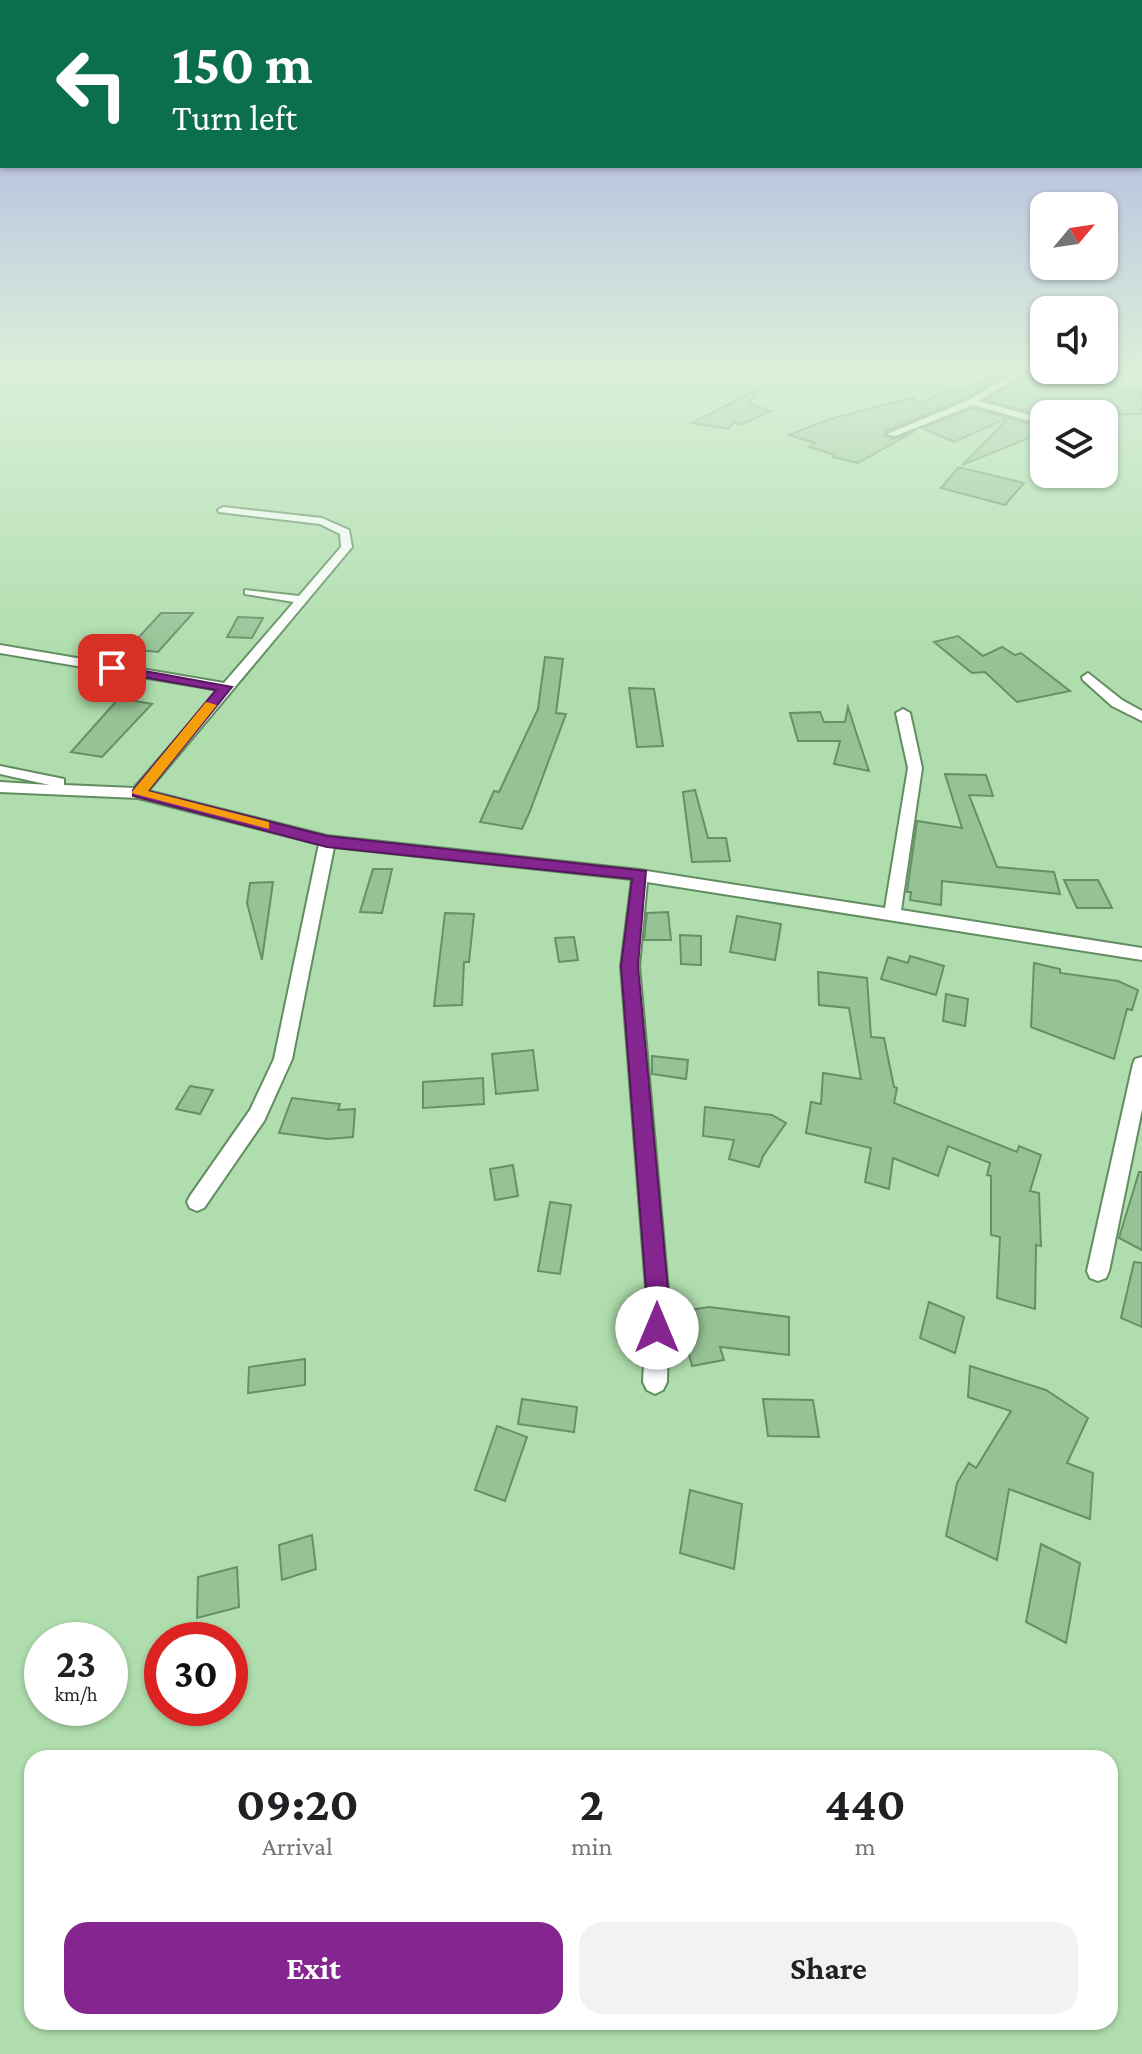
<!DOCTYPE html>
<style>
body{margin:0;font-family:"Crimson Pro",serif;background:#f2f2f2;color:#202124;height:100vh;display:flex;flex-direction:column;font-size:30px;white-space:nowrap}
*{box-sizing:border-box;margin:0}
p{font-size:26px;color:#757577}
.icon{flex:none;width:44px;height:44px;fill:none;stroke:currentColor;stroke-width:2;stroke-linecap:round;stroke-linejoin:round}
.map{position:relative;flex:1;overflow:hidden}
.sheet{position:absolute;left:24px;top:1750px;width:1094px;height:280px;display:flex;flex-direction:column;background:#fff;border-radius:24px;box-shadow:0 2px 6px #0004}
.sheet>*{flex:none}
.banner{position:absolute;left:0px;top:0px;width:1142px;height:168px;box-shadow:0 2px 6px #0004;background:#0b6e4f;color:#fff;overflow:hidden}
.needle{width:52px;rotate:61deg}
.buttons{position:absolute;left:1030px;top:192px;display:grid;gap:16px}
.buttons a{display:grid;place-items:center;width:88px;height:88px;border-radius:16px;background:#fff;box-shadow:0 2px 6px #0004;font-size:40px}
.speed{position:absolute;left:24px;top:1622px;display:flex;gap:16px;font-size:40px;font-weight:700;text-align:center}
.speed>*{display:grid;place-content:center;width:104px;height:104px;border-radius:50%;background:#fff;box-shadow:0 2px 6px #0004;line-height:1}
.speed small{font-size:20px;font-weight:400}
.speed .limit{border:12px solid #d22;background:#fff;color:#111}
.pin{position:absolute;display:grid;place-items:center;width:68px;height:68px;color:#fff;margin:-34px;border-radius:16px;box-shadow:0 4px 12px #0006}
.me{position:absolute;width:88px;margin:-44px;rotate:0deg;stroke-linejoin:round;filter:drop-shadow(0 0 6px #0008)}
.turn{display:flex;align-items:center;gap:28px;height:168px;padding:0 40px;font-size:36px}
.turn .icon{width:104px;height:104px;stroke-width:2.5}
.turn b{display:block;font-size:56px;line-height:68px}
.eta{display:flex;justify-content:space-evenly;align-items:center;height:136px;text-align:center}
.eta b{font-size:48px;font-weight:700;line-height:56px}
.cta{display:flex;gap:16px;margin-top:auto;padding:16px 40px}
.cta a{flex:1;height:92px;border-radius:24px;background:#85258f;color:#fff;font-size:32px;font-weight:700;line-height:92px;text-align:center}
.cta a+a{background:#f2f2f2;color:#202124}
.map>svg:first-child{display:block}
</style>
<div class="map">
<svg width="1142" height="2054" viewBox="0 0 1142 2054">
<rect width="100%" height="100%" fill="#afddad"/>
<path fill="#96c395" stroke="#669065" stroke-width="2" d="M1030,373l49,12 4,-4 59,10v23l-98,2 -58,-16z
M986,377l11,3 -29,17 -82,34 -2,4 10,4 21,-8 -57,32 -25,-6 2,-2 -26,-8 6,-4 -26,-8 41,-16 54,-14 28,-7 10,5 35,-16 11,3z
M759,389l-11,15 23,7 -30,14 -7,-3 -6,7 -36,-6z
M973,408l35,10 -54,24 -32,-14z
M1009,418l35,10v4l-82,33z
M958,468h4l62,15 -19,22 -64,-17z
M161,613h32l-35,39 -30,-3z
M238,617l25,1 -11,20 -25,-1z
M958,636l25,20 19,-9 13,8 6,-2 49,38 -53,11 -32,-30 -13,1 -38,-31z
M545,657l18,2 -7,54 10,1 -36,97 -8,18 -42,-7 14,-31 5,1 39,-83z
M629,688l25,1 9,57 -26,1z
M119,698l33,6 -50,53 -31,-5z
M848,707l7,22 14,42 -35,-7 6,-23h-42l-8,-28 30,-1 4,10h21z
M945,774l41,1 7,21 -24,-1 28,72 57,5 6,22 -118,-13 -1,24 -31,-5 1,-8h-4l10,-71 45,7z
M695,790l13,48h18l4,23 -38,1 -9,-70z
M373,869h19l-10,44 -22,-1z
M1064,880h34l14,28h-35z
M273,882l-11,77v1l-15,-57 3,-20z
M668,912l3,28h-27l3,-27z
M445,913l29,1 -5,48h-5l-2,43 -28,1z
M737,916l44,8 -6,36 -45,-8z
M680,935l21,1v29l-20,-1z
M574,937l4,23 -19,2 -4,-24z
M910,956l34,10 -8,29 -55,-16 7,-22 20,6z
M1034,963l26,6v4l58,8 20,9 -6,20 -5,-1 -13,50 -83,-32z
M818,972l49,6 4,59 13,1 10,49 3,1 -3,15 123,49 2,-6 22,9 -11,36 9,2 2,53 -5,-1 -1,64 -38,-11 3,-61 -9,-2v-59l-4,-1 3,-12 -42,-17 -10,30 -45,-18 -4,31 -24,-7 6,-34 -65,-15 5,-31 10,2 2,-31 38,6 -12,-71 -30,-3z
M946,994l22,5 -3,27 -22,-5z
M533,1050l5,40 -42,4 -4,-40z
M652,1056l36,4 -2,19 -34,-5z
M483,1078l1,26 -61,4v-26z
M190,1086l23,4 -13,24 -24,-5z
M292,1098l48,6 -2,6 17,-1 -2,28 -25,2 -49,-6z
M705,1107l67,8 14,8 -23,33 -4,11 -30,-8 5,-19 -31,-4z
M513,1165l5,31 -23,4 -5,-31z
M1139,1172h3v78l-23,-12z
M550,1202l21,3 -11,69 -22,-3z
M1134,1262l8,1v64l-21,-9z
M929,1302l35,15 -9,36 -35,-15z
M709,1307l80,10v38l-69,-8 4,13 -32,6 -14,-54z
M305,1359v26l-57,8 1,-26z
M970,1366l76,24 42,28 -21,45 26,10 -3,46 -81,-30 -12,71 -51,-24 11,-53 12,-20 7,5 35,-57 -43,-14z
M522,1399l55,8 -3,25 -56,-8z
M763,1399l50,1 6,37 -51,-1z
M497,1426l30,11 -22,64 -30,-11z
M690,1490l52,14 -8,65 -54,-16z
M312,1535l4,34 -34,11 -3,-35z
M1041,1544l39,19 -14,80 -40,-21z
M237,1567l2,40 -42,11 1,-41z"/>
<g fill="none" stroke-linecap="round" stroke-linejoin="round">
<g stroke="#628d61" stroke-width="4">
<path id="minor" d="M1016,372h10l-47,29 65,18v6l-71,-20 -78,31 -8,-2 82,-34z
M223,507l99,11 27,12 3,17 -204,244 179,45 313,34 245,38 23,-140 -12,-55 7,-4 7,4 12,55 -21,142 241,38v12l-495,-78 -8,84 30,335 -2,81 -4,8 -8,4 -8,-4 -4,-8 4,-81 -26,-335 11,-87 -298,-32 -42,212 -28,62 -60,87 -7,3 -7,-3 -3,-6 3,-6 60,-86 24,-51 45,-215 -181,-46 -138,-6v-10l50,3 -50,-11v-8l64,13v6l70,3 85,-98 -219,-37v-8l224,38 70,-81 -49,-8v-4l54,6 42,-49 -1,-13 -20,-10 -101,-12 -1,-2z
M1088,673l34,27 20,11v10l-30,-15 -29,-26 -1,-3z
M1142,1057v52l-33,162 -3,7 -8,3 -8,-3 -3,-7 46,-207 2,-5z"/>
</g>
<use href="#minor" fill="#fff" fill-rule="evenodd"/>
</g>
<linearGradient id="sky" x2="0" y2="1"><stop stop-color="#a2a3e5"/><stop offset="0.56" stop-color="#dbf0da"/><stop offset="1" stop-color="#dbf0da" stop-opacity="0"/></linearGradient>
<rect width="1142" height="659" fill="url(#sky)"/>
<path fill="#85258f" stroke="#56185d" stroke-width="2" d="M112,665l120,22 -84,104 179,45 319,35 -8,95 31,335 -4,35 -8,3 -8,-3 -3,-8 1,-27 -26,-335 11,-87 -305,-32 -194,-51v-6l83,-100 -108,-19v-5z"/>
<path fill="#f59e0b" d="M206,702l11,3 -69,86 121,31v7l-138,-36z"/>
</svg>
<div class="buttons">
<a><svg class="needle" viewBox="-14 -14 28 28"><path d="M0-13l5 13h-10z" fill="#e53935"/><path d="M0 13l5-13h-10z" fill="#757577"/></svg></a>
<a><svg class="icon" aria-label="sound" viewBox="0 0 24 24"><path d="M4 9h4l5-4v14l-5-4H4zM17 9q2 3 0 6"/></svg></a>
<a><svg class="icon" aria-label="layers" viewBox="0 0 24 24"><path d="M12 4l9 5-9 5-9-5zM3 14l9 5 9-5"/></svg></a>
</div>
<div class="speed"><div>23<small>km/h</small></div><div class="limit">30</div></div>
<div class="pin" style="left:112px;top:668px;background:#d93025"><svg class="icon" aria-label="arrive" viewBox="0 0 24 24"><path d="M6 21V4h12l-3 4 3 4H6"/></svg></div>
<svg class="me" style="left:657px;top:1328px" viewBox="-20 -20 40 40"><circle r="19" fill="#fff"/><path d="M0-13L10 11 0 6-10 11z" fill="#85258f"/></svg>
<div class="banner">
<div class="turn"><svg class="icon" aria-label="left" viewBox="0 0 24 24"><path d="M17 20v-9H6M10 6l-5 5 5 5"/></svg><div><b>150 m</b>Turn left</div></div>
</div>
<section class="sheet">
<div class="eta">
<div><b>09:20</b><p>Arrival</p></div>
<div><b>2</b><p>min</p></div>
<div><b>440</b><p>m</p></div>
</div>
<div class="cta"><a>Exit</a><a>Share</a></div>
</section>
</div>
